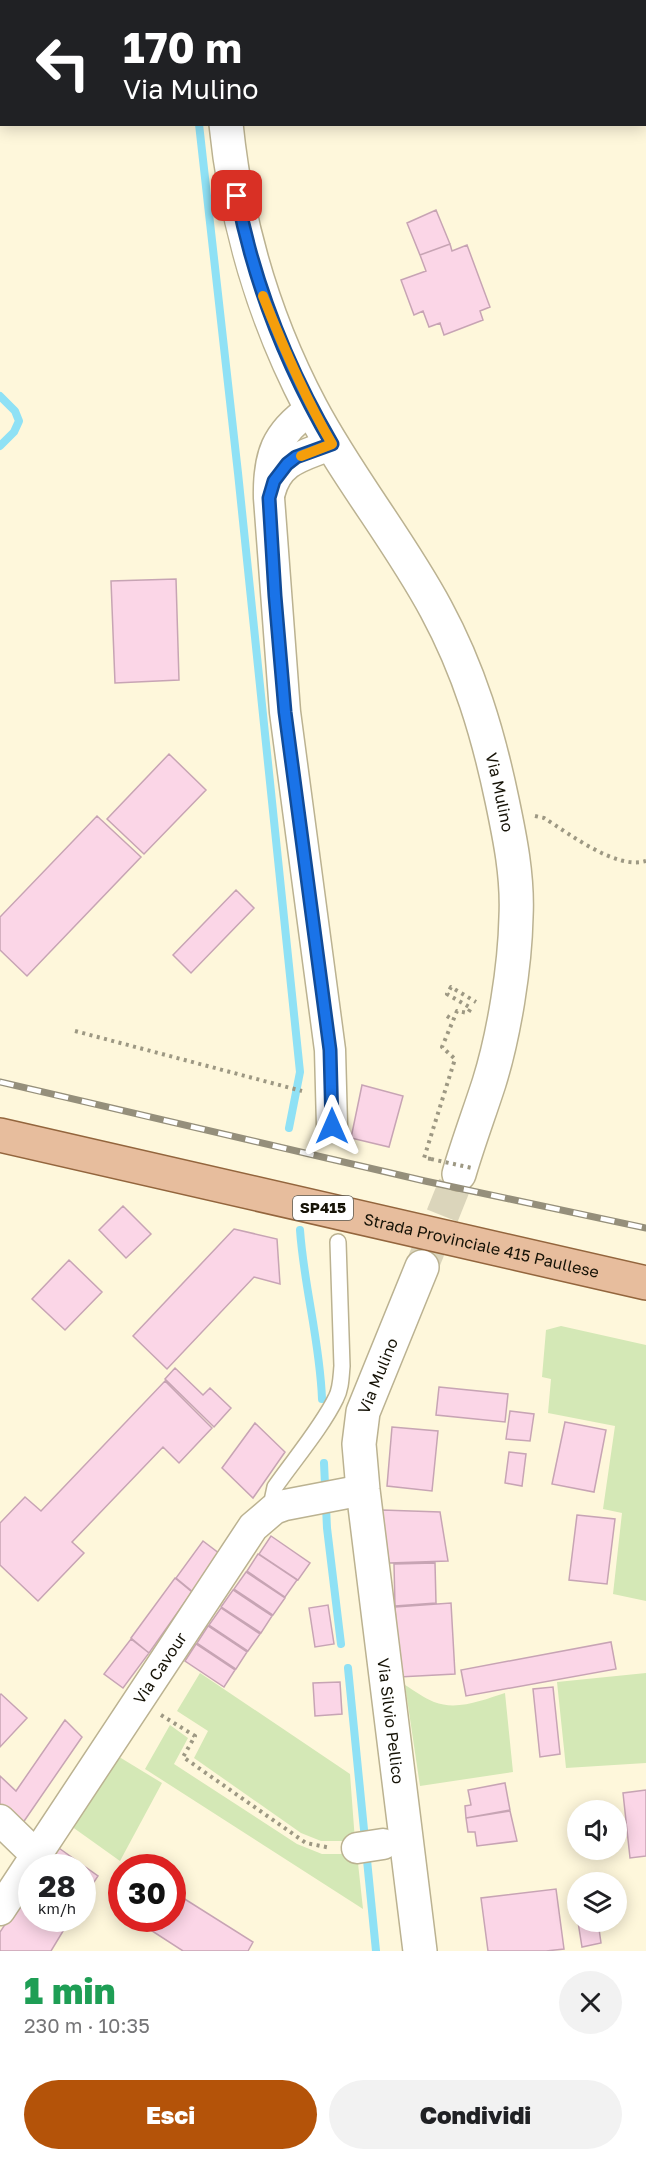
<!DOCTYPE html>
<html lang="it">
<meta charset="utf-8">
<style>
body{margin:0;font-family:"Golos Text",sans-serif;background:#f2f2f2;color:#202124;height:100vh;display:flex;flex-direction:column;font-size:22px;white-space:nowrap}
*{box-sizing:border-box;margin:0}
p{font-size:20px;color:#757577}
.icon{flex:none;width:33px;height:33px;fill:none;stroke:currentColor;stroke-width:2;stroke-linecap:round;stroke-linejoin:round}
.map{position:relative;height:1951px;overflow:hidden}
.details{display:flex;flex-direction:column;background:#fff;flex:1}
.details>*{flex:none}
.hud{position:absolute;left:0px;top:0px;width:646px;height:126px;box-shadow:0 3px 15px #0003;background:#202124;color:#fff;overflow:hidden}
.tools{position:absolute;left:567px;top:1800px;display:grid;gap:12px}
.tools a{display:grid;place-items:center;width:60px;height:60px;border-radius:50%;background:#fff;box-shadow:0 3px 15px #0003;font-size:30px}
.speed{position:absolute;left:18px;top:1854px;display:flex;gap:12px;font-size:30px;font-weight:700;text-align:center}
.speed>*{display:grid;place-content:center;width:78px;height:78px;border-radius:50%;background:#fff;box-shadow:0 3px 15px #0003;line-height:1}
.speed small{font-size:15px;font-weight:400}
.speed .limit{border:9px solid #d22;background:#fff;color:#111}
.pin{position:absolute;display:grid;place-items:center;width:51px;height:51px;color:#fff;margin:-26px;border-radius:12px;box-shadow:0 3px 9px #0006}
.me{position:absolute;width:66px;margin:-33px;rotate:0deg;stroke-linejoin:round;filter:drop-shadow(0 0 4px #0008)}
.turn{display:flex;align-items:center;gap:21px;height:126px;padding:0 24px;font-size:27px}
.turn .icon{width:78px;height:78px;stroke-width:2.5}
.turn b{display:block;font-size:42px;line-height:51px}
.round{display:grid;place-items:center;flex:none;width:63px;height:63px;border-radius:32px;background:#f2f2f2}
.head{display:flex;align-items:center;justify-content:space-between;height:102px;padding:0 24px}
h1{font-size:36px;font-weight:800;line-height:45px;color:#1e9e55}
.action{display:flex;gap:12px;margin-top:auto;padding:12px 24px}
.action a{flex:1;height:69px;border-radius:36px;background:#b45309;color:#fff;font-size:24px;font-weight:800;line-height:69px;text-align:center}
.action a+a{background:#f2f2f2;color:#202124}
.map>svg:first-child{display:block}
</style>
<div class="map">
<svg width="646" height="1951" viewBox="0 0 646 1951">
<rect width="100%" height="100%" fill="#fef7db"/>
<path fill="#d4e8b6" d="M561,1326l85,19v256l-33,-7 9,-81 -19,-4 12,-83 -67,-13 3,-34 -9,-2 4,-47z
M200,1673l150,101 5,67h-34l-20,-8 -107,-75 14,-27 -31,-20z
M646,1673v90l-80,5 -9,-86z
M405,1685c10,6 19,13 29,17 23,9 49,-2 71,-9l8,79 -93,14z
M170,1725l18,13 -14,26 123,80 25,10h35l6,55 -218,-140z
M116,1755l46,28 -42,78 -49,-35z"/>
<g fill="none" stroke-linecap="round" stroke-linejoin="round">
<path stroke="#8fe1f5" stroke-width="8" d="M185,0v2
M199,124l39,349 62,599 -11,56
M0,396l15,15 4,10 -5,11 -14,14
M300,1230c4,57 20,112 22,169
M324,1463l3,65 14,116
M348,1668l28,283"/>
</g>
<path fill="#fbd6e7" stroke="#c7a4b4" stroke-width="1.5" d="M436,210l14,34 -30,11 -13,-32z
M450,244l2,7 15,-6 23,62 -10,4 3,9 -39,15 -4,-12 -11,4 -6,-16 -9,4 -13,-35 25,-9 -6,-16z
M176,579l3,101 -64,3 -4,-102z
M169,754l37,36 -62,64 -37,-35z
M97,816l44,41 -114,119 -27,-26v-33z
M236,890l18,18 -63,65 -18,-18z
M362,1085l41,11 -14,51 -38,-9z
M123,1206l28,28 -25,24 -27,-28z
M234,1229l43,10 3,45 -26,-7 -87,92 -34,-33z
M69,1260l33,32 -37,38 -33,-31z
M175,1368l28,27 7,-7 21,20 -17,19 -49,-48z
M165,1381l47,47 -33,35 -16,-16 -91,95 12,11 -46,48 -38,-36v-42l25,-26 16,14z
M439,1387l69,7 -3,28 -69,-7z
M510,1411l24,3 -4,27 -24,-2z
M565,1422l41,8 -12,62 -42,-8z
M255,1423l30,29 -32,46 -31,-30z
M392,1427l46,4 -6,60 -45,-5z
M509,1452l17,2 -4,32 -17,-3z
M382,1510l58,2 8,49 -59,2z
M577,1515l38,4 -8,65 -38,-4z
M271,1536l39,27 -12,17 -39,-26z
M203,1541l17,13 -27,38 -17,-14z
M258,1554l39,26 -12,17 -38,-26z
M435,1563l1,40 -41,3 -1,-42z
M246,1572l39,26 -12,17 -39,-26z
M175,1578l17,14 -43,61 -18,-15z
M233,1590l39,26 -11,17 -40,-26z
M451,1603l4,71 -56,3 -4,-70z
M328,1605l6,39 -19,3 -6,-39z
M221,1608l39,26 -12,17 -39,-26z
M208,1626l39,26 -11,17 -39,-26z
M131,1639l18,14 -26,35 -19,-14z
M611,1642l5,27 -150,27 -5,-26z
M196,1644l39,26 -11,17 -39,-26z
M340,1682l2,32 -27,2 -2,-33z
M553,1687l7,67 -20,3 -7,-68z
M1,1694l26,24 -27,29v-52z
M65,1720l17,17 -62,90 -20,-19v-32l16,15z
M505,1783l5,27 -44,8 -1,-12 6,-1 -3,-15z
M646,1790v66l-16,2 -7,-65z
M510,1811l7,30 -40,5 -2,-14h-7l-2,-14z
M56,1846l42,30 -16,24v-32h-40z
M32,1884v34h39l-20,33h-51v-19z
M573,1888h5v28z
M556,1889l8,60 -18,2h-58l-7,-53z
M172,1891l81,51 -5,9h-65l-51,-33h40z
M578,1922h20l3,21 -19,4z"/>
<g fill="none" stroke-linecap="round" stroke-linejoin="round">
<path stroke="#dbd5bb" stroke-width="33" stroke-dasharray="33 16" stroke-linecap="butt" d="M424,1261l35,-87"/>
<g stroke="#bbb291" stroke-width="18">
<path id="lane" d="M274,1509l-2,-8 3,-14c18,-26 47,-60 61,-89 5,-9 5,-21 6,-32l-4,-124"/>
</g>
<g stroke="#bbb291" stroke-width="33">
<g id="street">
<path d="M311,409c-35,24 -43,47 -42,89l16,214 45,338 2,76"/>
<path d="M270,492c9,-34 35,-36 62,-48"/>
<path d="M0,1820l36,35"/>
<path d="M357,1848l26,-4"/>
<path id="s1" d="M0,1910l253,-383 21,-18 11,-4 78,-15"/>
</g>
</g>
<g stroke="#bbb291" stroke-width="36">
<g id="secondary">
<path d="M213,0v2"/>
<path id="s2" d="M226,124c10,99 39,197 85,284 37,70 88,132 125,201 33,61 52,124 66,191 8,38 16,77 14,117 -1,50 -12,118 -27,166 -10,31 -21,60 -30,91"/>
<path id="s3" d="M420,1951l-57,-461 -4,-46 4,-32 59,-145"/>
</g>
</g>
<g stroke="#93653d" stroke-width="36">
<g id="primary">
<path id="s4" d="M0,1135l646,148"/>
</g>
</g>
<path stroke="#9d9883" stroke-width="4" stroke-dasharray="3 4.5" stroke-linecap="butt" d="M535,816l9,2c26,16 72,52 102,43
M447,1016l6,4
M75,1031l227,60
M431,1159l-7,-1 31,-99 -13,-12 15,-36 11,2 3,-5 -24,-14 4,-7 25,15
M161,1715l34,21 -12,21 123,86 25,5"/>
<use href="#lane" stroke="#fff" stroke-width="15"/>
<use href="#street" stroke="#fff" stroke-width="30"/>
<use href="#secondary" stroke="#fff" stroke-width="33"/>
<use href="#primary" stroke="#e7bd9d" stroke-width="33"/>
<g stroke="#958f7b" stroke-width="7">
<path id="rail" d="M0,1082l425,99 221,47"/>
</g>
<use href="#rail" stroke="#fff" stroke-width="4.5" stroke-dasharray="14" stroke-linecap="butt"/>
<path stroke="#9d9883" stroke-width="4" stroke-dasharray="3 4.5" stroke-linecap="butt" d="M431,1159l41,9"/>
</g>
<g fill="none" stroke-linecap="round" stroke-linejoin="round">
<g stroke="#114b97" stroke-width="15">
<path id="route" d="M237,196c17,87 50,171 95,248l-36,13 -9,7 -13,17 -5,17 6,98 10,116 45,338 2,76"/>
</g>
<use href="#route" stroke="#1a73e8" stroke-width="10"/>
<path stroke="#f59e0b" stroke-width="10" d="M263,296c20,51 41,100 69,148l-31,12"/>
</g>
<g text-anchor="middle" stroke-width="4.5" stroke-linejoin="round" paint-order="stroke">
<rect fill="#fff" stroke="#5b5951" stroke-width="1.5" x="293" y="1196" width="60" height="24" rx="4.5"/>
<g font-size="15" font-weight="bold" fill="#151206">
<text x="323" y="1213">SP415</text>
</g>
<g font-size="16" fill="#151206" stroke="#fff">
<text dy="6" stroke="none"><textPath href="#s2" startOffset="730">Via Mulino</textPath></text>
<text dy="6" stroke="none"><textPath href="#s4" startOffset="494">Strada Provinciale 415 Paullese</textPath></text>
<text dy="6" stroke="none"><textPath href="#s3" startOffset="582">Via Mulino</textPath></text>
<text dy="6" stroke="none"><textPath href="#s1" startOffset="290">Via Cavour</textPath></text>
<text transform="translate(391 1721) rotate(83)" y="6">Via Silvio Pellico</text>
</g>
</g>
</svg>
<div class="tools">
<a><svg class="icon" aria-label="sound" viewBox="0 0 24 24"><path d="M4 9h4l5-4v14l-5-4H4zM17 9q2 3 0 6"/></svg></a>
<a><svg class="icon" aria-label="layers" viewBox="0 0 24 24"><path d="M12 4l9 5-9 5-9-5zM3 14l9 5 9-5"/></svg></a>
</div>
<div class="speed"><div>28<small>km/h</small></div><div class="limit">30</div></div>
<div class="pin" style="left:237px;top:196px;background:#d93025"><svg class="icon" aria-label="arrive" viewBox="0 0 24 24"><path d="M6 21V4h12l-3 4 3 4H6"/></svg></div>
<svg class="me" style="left:332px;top:1126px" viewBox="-20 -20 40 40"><path d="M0-17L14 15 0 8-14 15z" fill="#1a73e8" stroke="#fff" stroke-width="4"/></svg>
<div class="hud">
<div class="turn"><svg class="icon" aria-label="left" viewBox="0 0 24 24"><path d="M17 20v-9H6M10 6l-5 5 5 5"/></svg><div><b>170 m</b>Via Mulino</div></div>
</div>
</div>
<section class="details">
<div class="head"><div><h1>1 min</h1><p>230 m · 10:35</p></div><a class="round"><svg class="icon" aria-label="close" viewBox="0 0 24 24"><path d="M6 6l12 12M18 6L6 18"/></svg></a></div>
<div class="action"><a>Esci</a><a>Condividi</a></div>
</section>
